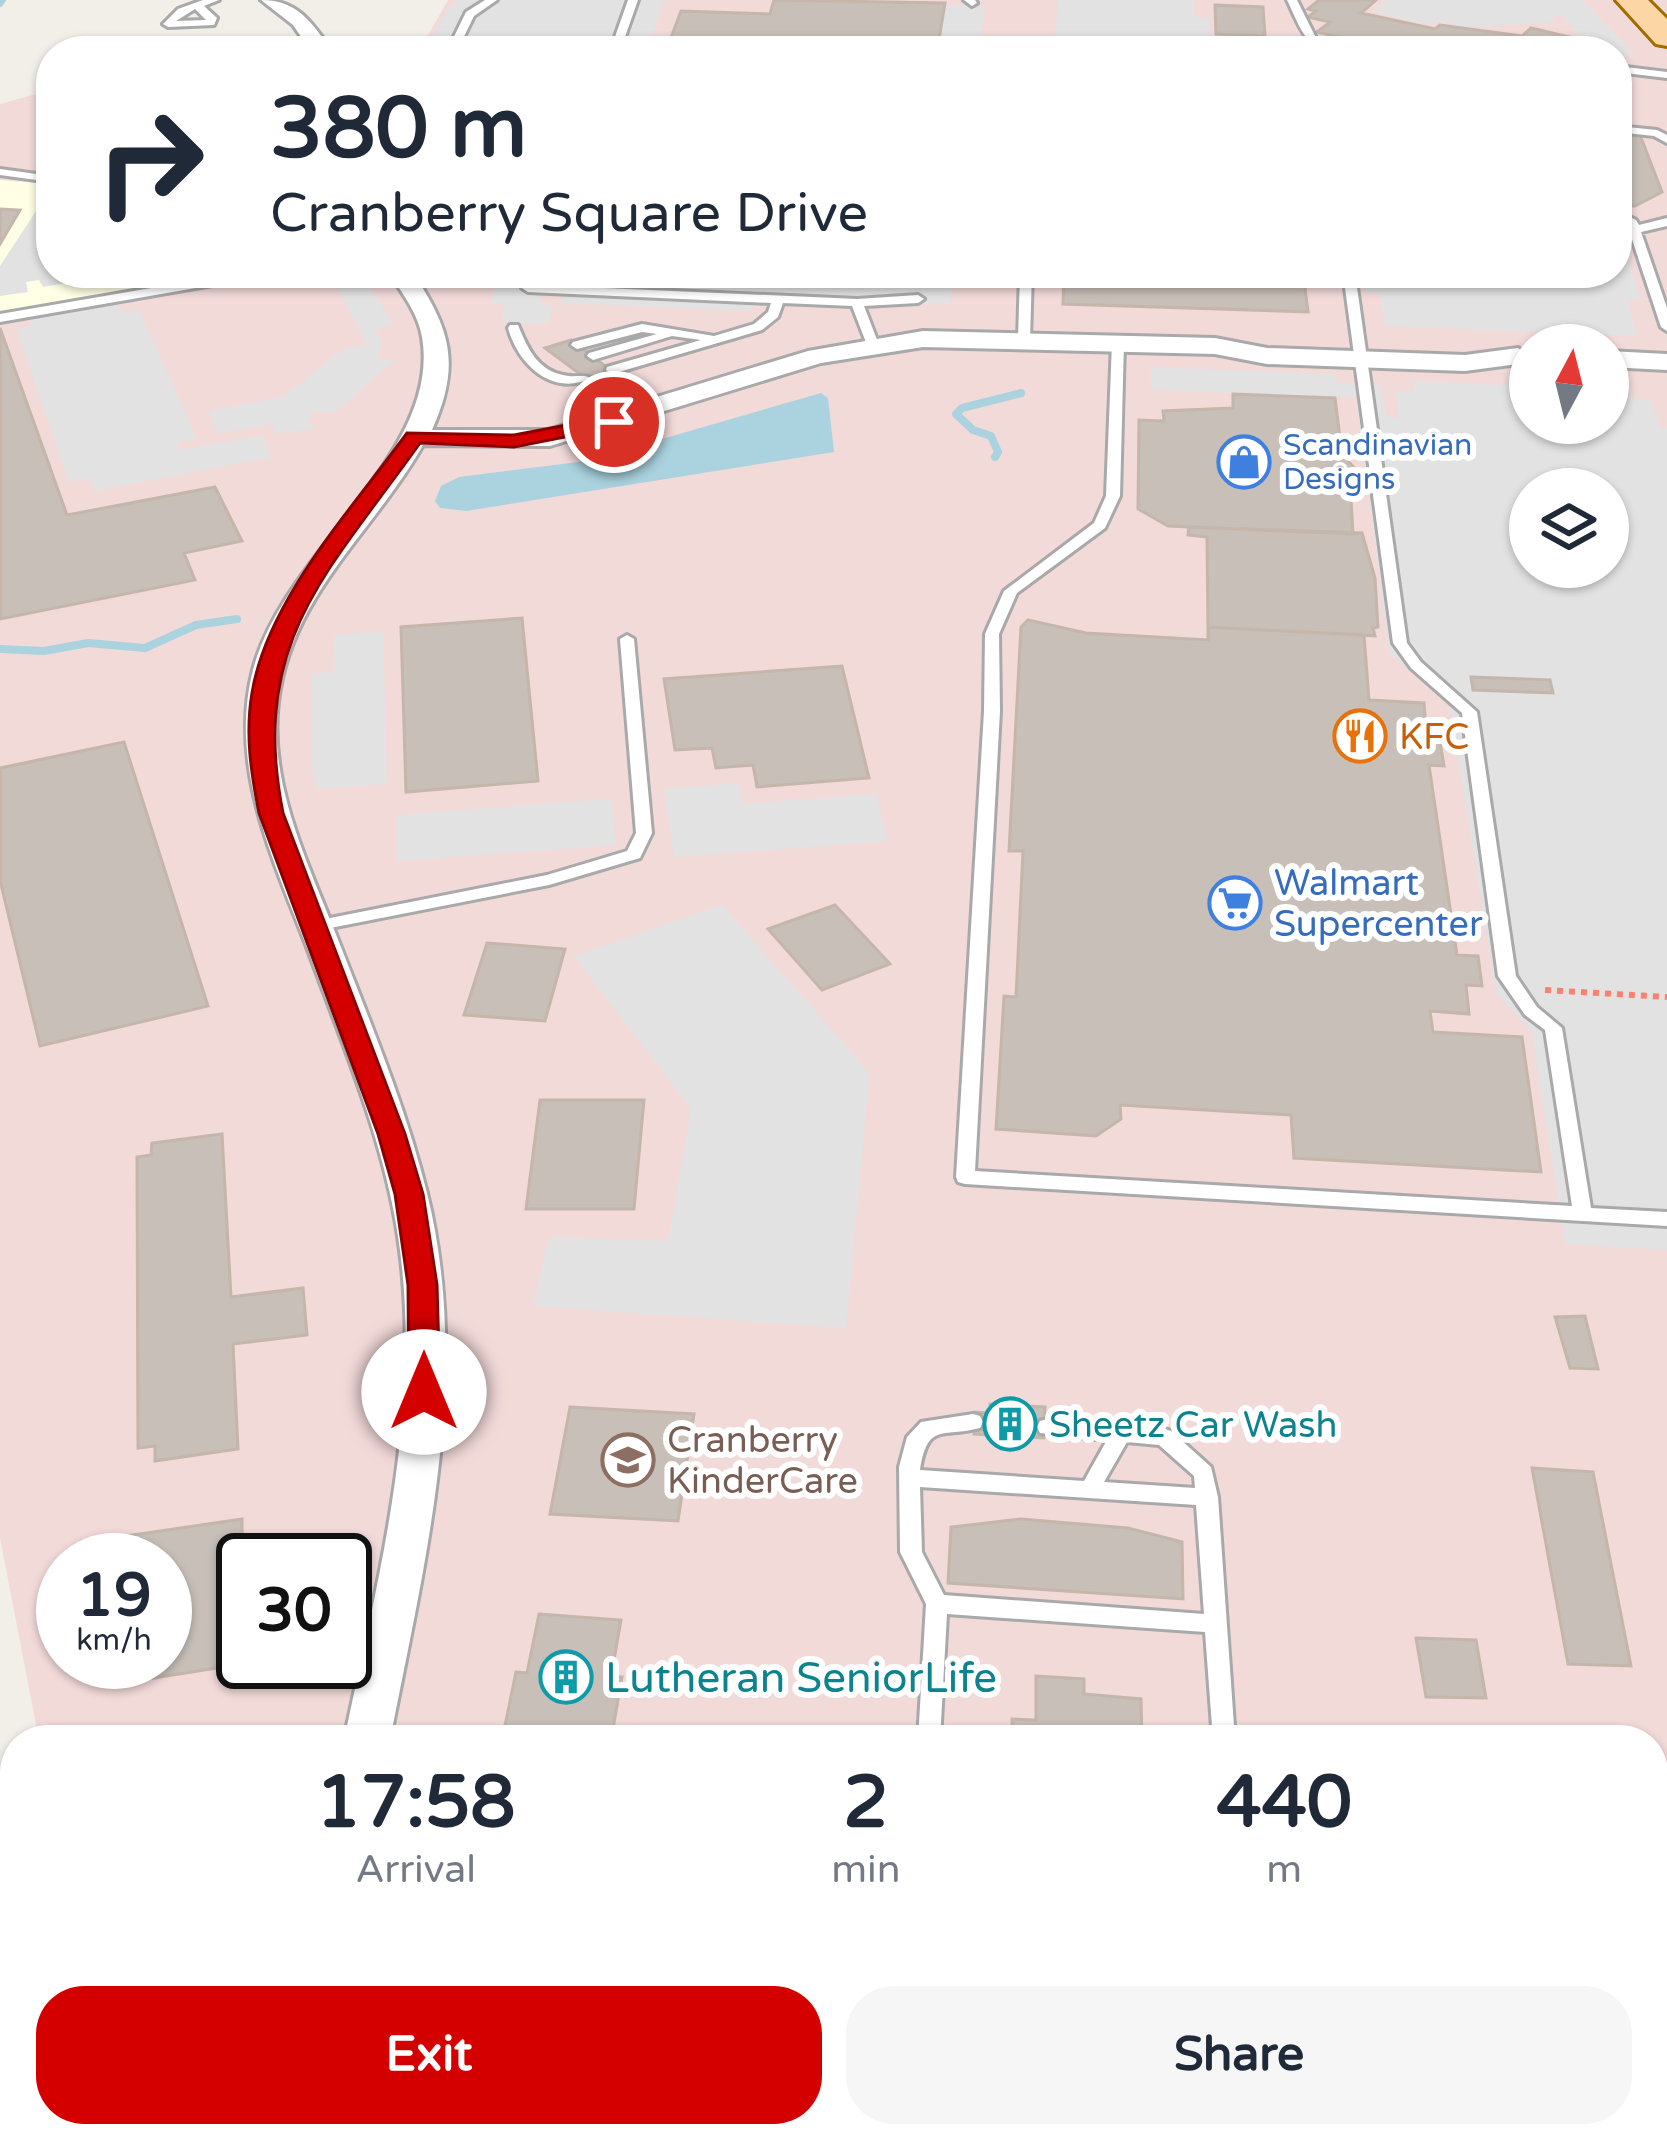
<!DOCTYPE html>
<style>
body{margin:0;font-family:"Varela Round",sans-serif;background:#f6f6f7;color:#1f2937;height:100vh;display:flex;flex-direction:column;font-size:45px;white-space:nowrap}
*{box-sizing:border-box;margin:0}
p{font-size:39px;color:#747a83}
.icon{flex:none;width:66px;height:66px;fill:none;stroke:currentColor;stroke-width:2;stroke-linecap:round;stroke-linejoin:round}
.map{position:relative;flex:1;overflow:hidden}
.drawer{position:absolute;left:0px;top:1725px;width:1668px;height:423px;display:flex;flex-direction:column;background:#fff;border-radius:48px 48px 0 0;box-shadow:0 3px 9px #0004}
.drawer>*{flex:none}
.guide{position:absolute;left:36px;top:36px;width:1596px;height:252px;border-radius:48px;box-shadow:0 3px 9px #0004;background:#fff;color:#1f2937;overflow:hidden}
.needle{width:78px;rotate:7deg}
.fabs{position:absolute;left:1509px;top:324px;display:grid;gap:24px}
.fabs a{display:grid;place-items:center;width:120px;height:120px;border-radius:50%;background:#fff;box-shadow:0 3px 9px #0004;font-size:60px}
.speed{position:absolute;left:36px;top:1533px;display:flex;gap:24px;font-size:60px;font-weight:700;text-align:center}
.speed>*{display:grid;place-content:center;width:156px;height:156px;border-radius:50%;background:#fff;box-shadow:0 3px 9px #0004;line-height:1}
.speed small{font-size:30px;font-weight:400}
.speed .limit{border:6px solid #111;border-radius:18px;background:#fff;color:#111}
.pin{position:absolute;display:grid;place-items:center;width:102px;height:102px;color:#fff;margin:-51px;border:6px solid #fff;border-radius:50%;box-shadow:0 3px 12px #0007}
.me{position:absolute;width:132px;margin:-66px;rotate:0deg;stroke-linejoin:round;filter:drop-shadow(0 0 9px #0008)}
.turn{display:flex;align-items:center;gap:42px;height:252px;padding:0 36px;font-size:54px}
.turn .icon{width:156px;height:156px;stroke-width:2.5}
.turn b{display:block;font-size:84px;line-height:102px}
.eta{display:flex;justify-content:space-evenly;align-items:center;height:204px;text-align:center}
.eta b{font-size:72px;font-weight:700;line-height:84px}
.action{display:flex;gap:24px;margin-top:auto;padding:24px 36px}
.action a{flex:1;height:138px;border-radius:48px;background:#d40000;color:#fff;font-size:48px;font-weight:700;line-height:138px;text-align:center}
.action a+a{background:#f6f6f7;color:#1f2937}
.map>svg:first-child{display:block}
</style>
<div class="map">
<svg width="1667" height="2146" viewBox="0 0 1667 2146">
<rect width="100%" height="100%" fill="#f2efe9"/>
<path fill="#f2dad9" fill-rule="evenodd" d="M448,0h1219v2146h-1548l-2,-13h1536v-393h-1614l-39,-202v-1226l225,-39h1392v-222h-1198zM1530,345h78v78h-78zM1530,489h78v78h-78zM63,1560h102v102h-102zM243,1560h102v102h-102z
M51,90v94l-51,-4v-76z"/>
<path fill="#ffffe5" d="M0,180l51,4v89h174l-225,39z"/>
<path fill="#e2e2e2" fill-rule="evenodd" d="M458,0h206l-17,51h-222l20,-38z
M1058,0h135l2,17 14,1 2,22 5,-5 84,3 2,13h-134l-11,-9 -102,-3z
M1387,0h195l54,56 -43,-5 -31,-36 -10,1 4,6 -89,5 -34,-6 -5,4 -54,-13z
M945,5l40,2 -6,44h-41z
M51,209v64h73l-81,14 -4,-7 -13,2 2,10 -28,4v-30l36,-55z
M1617,226l24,74h-13l9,36 -252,-10 -6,-33 -14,-1 -4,-19h256z
M329,273h16l6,8 13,-3 29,46 -18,5 7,14 -5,14 16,4 -57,51h-24l-5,11 11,5 -41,6 -6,-10 -53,10 -9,-23 74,-14 60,-48 24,-5z
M502,273h47l-10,31 13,2 -4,18 -46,-2 2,-18 -14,-1z
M571,273h382l-3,32 -194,-14 -5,20 -190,-8z
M119,305l3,8 17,-3 58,129 -20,3 2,8 83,-14 10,21 -178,34 -4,-13 -21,4 -52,-152 14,-3 -1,-8z
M1151,367l184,7 2,9 44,2 5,31 13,2 -3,-27h18l-2,-10 118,5v37h78v-34l22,1 4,9 17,1 9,27 7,1v822l-102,-6 -33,-212 -36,-39 -47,-290 -60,-50 -33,-256 -205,-7zM1530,489h78v78h-78z
M383,632l4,152 -70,5 -5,-15v-100l23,-3 -1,-36z
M739,783l4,21 133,-10 12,47 -214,16 -10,-68z
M611,799l5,46 -219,16 -1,-46z
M722,905l144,164 3,10 -23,249 -313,-22 16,-69 119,4 23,-132 -117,-153z
M168,2133h808l1,13h-808z"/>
<path fill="#aad3df" d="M821,393l7,5 6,54 -368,59 -26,-3 -5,-7 6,-15 18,-9 127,-16z"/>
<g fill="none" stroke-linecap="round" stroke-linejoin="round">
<path stroke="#aad3df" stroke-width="6" d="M0,4l3,-4"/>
<path stroke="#aad3df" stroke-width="8" d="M995,457l3,-5 -7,-16 -18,-6 -17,-16 6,-6 59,-15
M0,649l44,2 44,-8 57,5 51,-23 41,-6"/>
</g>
<path fill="#c7bfb8" stroke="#c4b6ab" stroke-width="3" d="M774,0l171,3 -8,48h-271l15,-40 89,3z
M1319,0h57l-15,13 74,16 5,-4 82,11 9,-8 47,11 -13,12h-165l-83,-19 13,-10 -22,-5 8,-6 -8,-2z
M1215,5l48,2 2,29 -49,-2z
M1043,43l99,1 17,7h-116z
M1617,134l23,1 22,57 -27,14h-18z
M0,209l20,1 -20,34z
M1064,273h239l5,39 -245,-8z
M0,328l67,187 148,-28 27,54 -58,12 11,27 -195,39z
M571,340l46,35 -26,7 -46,-34z
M1233,394l102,4 7,56 13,15 2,15 -6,15 2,35 -185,-8 -30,-17 1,-89 25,1 -1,-10 70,-3z
M1189,527l173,6 13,45 3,49 -5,1 2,8 -167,-9 -1,-90 -19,-2z
M522,618l16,163 -132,11 -5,-165z
M1028,620l58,13 122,7v-13l156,8 5,65 55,3 3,38 13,1 4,24 -15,-1 28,190 21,1 4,30 -16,-1 3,29 -39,-3 3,21 89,5 19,135 -247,-14 -3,-43 -171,-10 1,14 -25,17 -100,-7 8,-133 12,1 7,-146h-14l12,-224z
M842,666l27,112 -112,9 -4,-22 -37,3 -4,-20 -37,2 -11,-71z
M1471,677l79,3 3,13 -80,-3z
M124,742l84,264 -168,40 -40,-166v-112z
M835,905l55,59 -68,26 -54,-61z
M487,943l78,6 -20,72 -81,-6z
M540,1100h104l-10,109h-108z
M222,1134l9,163 72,-9 4,47 -74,9 5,105 -83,12v-15l-17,2 -1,-291 14,-2 1,-12z
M1585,1316l13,53 -28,-1 -15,-51z
M990,1404l55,3 -1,31 -70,-4 1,-22 15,1z
M570,1407l124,7 -16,107 -128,-7z
M1532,1468l61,4 38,194 -63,-2z
M242,1519l1,143 5,1 -100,16v-17h17v-102h-60v-21z
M1021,1519l107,9 54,14 1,57 -235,-16 3,-56z
M539,1614l82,6 -10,57h11l-11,63h-109l14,-68 11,1z
M1416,1638l60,2 10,58 -60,-1z
M1036,1676l48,3v15l57,5 1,41h-130v-21l24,1z"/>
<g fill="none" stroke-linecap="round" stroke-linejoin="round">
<g stroke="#a9a9a9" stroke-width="6">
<path id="service" d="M203,0h16l-15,6 13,12 -3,7 -46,2 -5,-3 15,-15zM195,9l11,11 -30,1z
M485,0h12l-23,16 -17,35h-10l19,-39z
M628,0h10l-18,51h-10z
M964,0h11l2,3 -5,3z
M1287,0h10l19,38 20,13c-31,0 -37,-27 -49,-51z
M1617,66l50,6v6l-50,-6z
M1617,126l40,4 10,5v8l-13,-7 -37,-4z
M0,169l51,7v6l-51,-7z
M1617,211l19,9 3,5 28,-7v8l-26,6 26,76v23l-6,-4 -34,-103 -10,-5z
M238,273h27l-6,4 -259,45v-8z
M527,273h12l-4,12 322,14 61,-4 6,4 -6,4 -54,3 15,39 -6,4 -6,-4 -15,-39 -69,-3 -5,14 -16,13 -150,44 -6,-4 1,-3 94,-27 -29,-4 -79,24 -6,-4 2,-3 68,-19 -15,-2 -65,17 -6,-4 2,-3 69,-18 72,12 40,-12 14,-12 3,-9 -243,-11 -6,-4z
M1020,273h12l-2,66 -6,4 -6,-4z
M1343,273h12l52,370 14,19 56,50 39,264 21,31 25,21 29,180 76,4v14l-702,-42 -7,-2 -2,-5 28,-466 1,-77 19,-43 90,-68 12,-27 6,-154 6,-4 6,4 -4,154 -15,32 -88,65 -18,41 1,77 -25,460 597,35 -27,-176 -20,-15 -27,-39 -36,-263 -51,-45 -18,-25z
M510,325h8c9,22 19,45 45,50 11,3 19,-1 28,3 -38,19 -73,-13 -83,-50z
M627,635l7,4 18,194 -12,25 -91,27 -234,46 -6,-1 -2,-4 8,-5 232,-46 80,-24 9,-18 -16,-194z
M973,1414l7,2 3,6 -3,6c-39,10 -52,-6 -60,42l164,11 23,-41 -67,-7 -3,-6 3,-6 7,-2 117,10 7,2 40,36 7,30 17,243h-22l-8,-108 -258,-18 -7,126h-22l8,-136 -26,-52 -1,-85 8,-30 14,-15zM1127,1442l32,3 35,31 1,12 -91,-6zM920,1487l276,18 8,109 -260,-19 -22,-43z
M1667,2086v27l-14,6v-27z
M280,2133h26l-2,13h-26z
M649,2133h185l-4,9 -14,4h-184l4,-9z
M914,2133h26l2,13h-26z"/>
</g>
<g stroke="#a9a9a9" stroke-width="6">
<path id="minor" d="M261,0c37,0 51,23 71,51h-21l-18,-26z
M389,273h24c38,57 48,92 19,157h116l260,-79 115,-20 292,7 52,10 198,7 53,-7 12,9 -12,7 -53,7 -198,-7 -52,-10 -292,-7 -102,16 -271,83 -127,-1c-50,88 -133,151 -145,257 -10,82 30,161 59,235 33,85 68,168 90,256 45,182 -2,368 -37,547h-46c35,-165 80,-334 54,-504 -15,-99 -56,-193 -90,-286 -34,-89 -80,-183 -55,-280 30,-117 189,-216 169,-333 -4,-24 -20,-44 -33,-64z
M1608,351l59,3v16l-59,-3z
M1667,1872v44l-14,2v-44z"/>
</g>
<g stroke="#a06b00" stroke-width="6">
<path id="primary" d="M1616,0h32l19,19v27l-11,-2z
M0,1947h15v70h-15z
M1470,2133h108l6,13h-108z"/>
</g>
<path stroke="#fa8072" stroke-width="6" stroke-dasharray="6 6" stroke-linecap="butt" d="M1545,990l122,7"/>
<path stroke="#fa8072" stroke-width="8" stroke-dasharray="8 8" stroke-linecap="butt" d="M1025,2133l16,9 38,-4 6,8
M376,2146l2,-13
M1150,2146l50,-5 35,5"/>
<use href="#service" fill="#fff" fill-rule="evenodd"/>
<use href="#minor" fill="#fff" fill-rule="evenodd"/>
<use href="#primary" fill="#fcd6a4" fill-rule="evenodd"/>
</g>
<path fill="#d40000" stroke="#8a0000" stroke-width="3" d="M614,416l10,6 -3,4 -107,21 -94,-4c-93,131 -171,198 -137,370l122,321 18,60 14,91 3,107 -5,9h-22l-4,-9 -1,-107 -13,-91 -17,-60 -119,-321c-8,-40 -14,-79 -7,-120 15,-93 101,-185 155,-260l107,2z"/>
<defs>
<g id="shop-ring" transform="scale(2.7)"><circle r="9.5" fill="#fff" stroke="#3f7fe0" stroke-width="1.5"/><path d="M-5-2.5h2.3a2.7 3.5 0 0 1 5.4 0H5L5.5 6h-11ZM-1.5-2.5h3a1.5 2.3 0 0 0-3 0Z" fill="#3f7fe0"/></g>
<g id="restaurant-ring" transform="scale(2.7)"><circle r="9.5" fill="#fff" stroke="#e8710a" stroke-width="1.5"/><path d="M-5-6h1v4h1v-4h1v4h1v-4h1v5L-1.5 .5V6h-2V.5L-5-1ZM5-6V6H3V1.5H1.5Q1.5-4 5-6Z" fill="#e8710a"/></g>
<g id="supermarket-ring" transform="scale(2.7)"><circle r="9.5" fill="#fff" stroke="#3f7fe0" stroke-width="1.5"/><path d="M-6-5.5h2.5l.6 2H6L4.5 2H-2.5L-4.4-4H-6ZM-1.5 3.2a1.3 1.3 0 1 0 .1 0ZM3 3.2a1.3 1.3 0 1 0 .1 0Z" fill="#3f7fe0"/></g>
<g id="building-ring" transform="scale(2.7)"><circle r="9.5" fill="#fff" stroke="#0f9aa8" stroke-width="1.5"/><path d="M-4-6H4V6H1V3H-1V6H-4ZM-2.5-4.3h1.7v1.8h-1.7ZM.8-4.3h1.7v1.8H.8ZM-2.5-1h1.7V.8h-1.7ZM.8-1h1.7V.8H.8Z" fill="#0f9aa8"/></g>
<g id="school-ring" transform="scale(2.7)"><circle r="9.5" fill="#fff" stroke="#8d6e63" stroke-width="1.5"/><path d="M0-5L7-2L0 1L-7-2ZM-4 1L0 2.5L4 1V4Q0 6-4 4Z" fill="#8d6e63"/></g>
</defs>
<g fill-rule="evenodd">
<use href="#shop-ring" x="1244" y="462"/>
<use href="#restaurant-ring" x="1360" y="736"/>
<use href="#supermarket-ring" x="1235" y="903"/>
<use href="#building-ring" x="1010" y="1424"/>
<use href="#school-ring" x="628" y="1460"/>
<use href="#building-ring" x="566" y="1677"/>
</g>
<g text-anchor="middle" stroke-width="12" stroke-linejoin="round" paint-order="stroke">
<g font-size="30" fill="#366cbe" stroke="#fff" text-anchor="start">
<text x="1283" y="455">Scandinavian<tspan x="1283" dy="34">Designs</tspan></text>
</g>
<g font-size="36" fill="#c56008" stroke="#fff" text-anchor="start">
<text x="1399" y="749">KFC</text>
</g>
<g font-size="36" fill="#366cbe" stroke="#fff" text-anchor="start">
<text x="1274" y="895">Walmart<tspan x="1274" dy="41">Supercenter</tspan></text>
</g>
<g font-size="36" fill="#0d838f" stroke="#fff" text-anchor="start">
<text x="1049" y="1437">Sheetz Car Wash</text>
</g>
<g font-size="36" fill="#785e54" stroke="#fff" text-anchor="start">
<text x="667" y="1452">Cranberry<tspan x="667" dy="41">KinderCare</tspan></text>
</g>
<g font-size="42" fill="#0d838f" stroke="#fff" text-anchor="start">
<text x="605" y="1692">Lutheran SeniorLife</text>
</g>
</g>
</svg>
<div class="fabs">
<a><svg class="needle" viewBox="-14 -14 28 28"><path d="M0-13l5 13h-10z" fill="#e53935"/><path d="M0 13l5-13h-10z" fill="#747a83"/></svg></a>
<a><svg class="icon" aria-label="layers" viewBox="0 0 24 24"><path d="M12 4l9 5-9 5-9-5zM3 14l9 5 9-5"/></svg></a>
</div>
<div class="speed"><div>19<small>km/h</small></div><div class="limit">30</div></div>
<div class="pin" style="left:614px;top:422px;background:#d93025"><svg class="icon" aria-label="arrive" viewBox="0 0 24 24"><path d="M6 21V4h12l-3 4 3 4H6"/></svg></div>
<svg class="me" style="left:424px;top:1392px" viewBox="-20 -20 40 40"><circle r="19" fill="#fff"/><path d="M0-13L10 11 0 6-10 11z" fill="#d40000"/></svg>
<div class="guide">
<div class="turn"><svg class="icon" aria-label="right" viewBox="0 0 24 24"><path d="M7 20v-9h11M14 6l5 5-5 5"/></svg><div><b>380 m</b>Cranberry Square Drive</div></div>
</div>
<section class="drawer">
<div class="eta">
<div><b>17:58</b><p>Arrival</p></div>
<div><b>2</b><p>min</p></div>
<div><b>440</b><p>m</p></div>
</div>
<div class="action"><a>Exit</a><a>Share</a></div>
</section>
</div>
